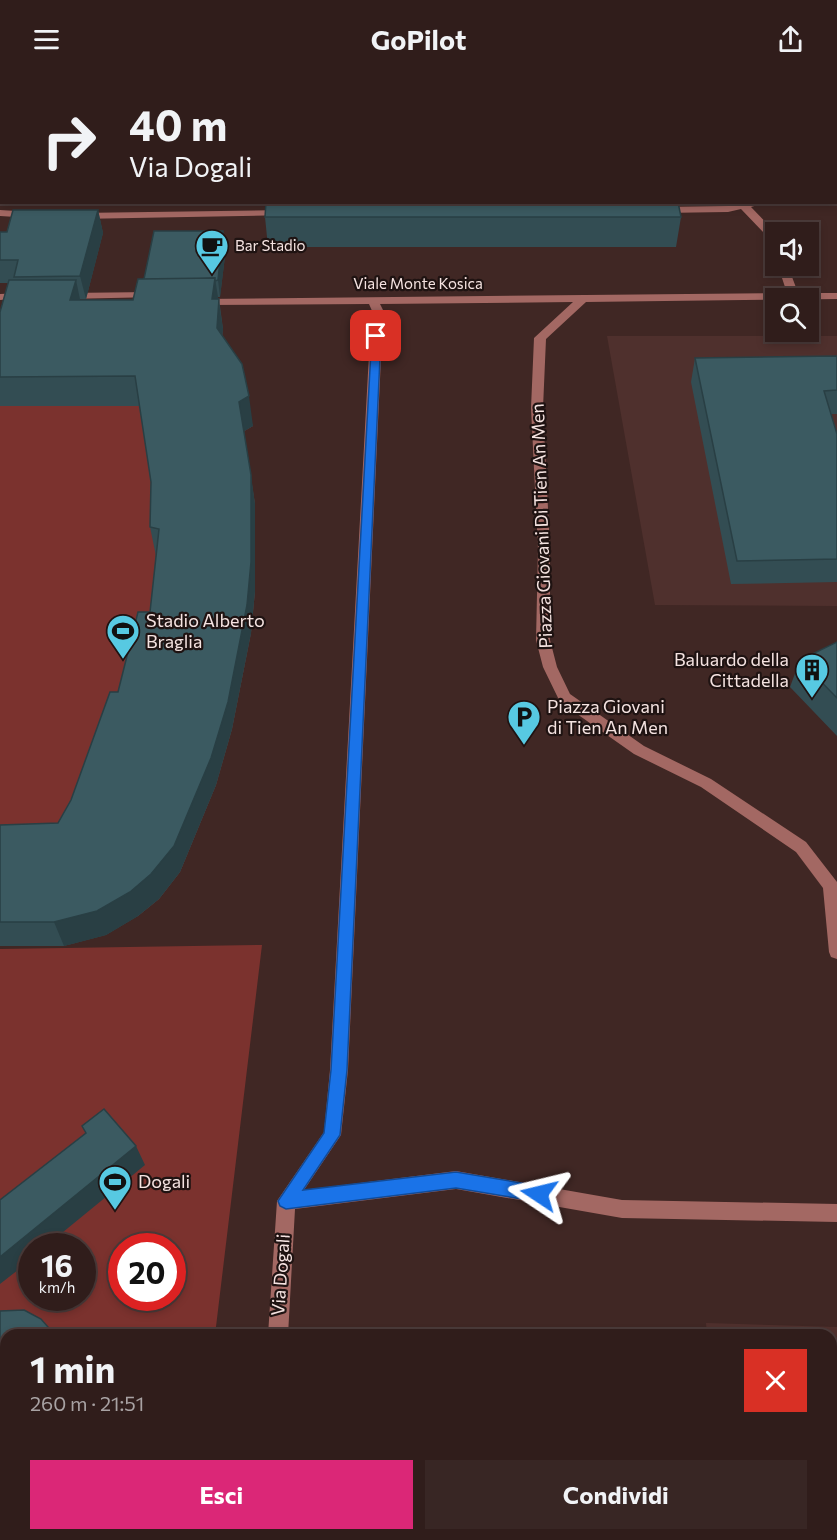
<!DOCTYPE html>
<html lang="it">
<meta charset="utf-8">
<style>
body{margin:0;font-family:Commissioner,sans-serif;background:#382624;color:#f1f3f6;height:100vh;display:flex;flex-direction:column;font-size:22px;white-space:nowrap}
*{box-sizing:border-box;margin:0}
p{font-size:20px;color:#a8a2a3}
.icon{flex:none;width:33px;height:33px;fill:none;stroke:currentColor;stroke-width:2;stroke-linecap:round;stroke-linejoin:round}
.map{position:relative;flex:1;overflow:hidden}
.side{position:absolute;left:0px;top:1251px;width:837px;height:212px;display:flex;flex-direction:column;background:#301d1b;border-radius:18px 18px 0 0;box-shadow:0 3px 9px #0003,0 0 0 2px #4b3b3a}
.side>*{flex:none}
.banner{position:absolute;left:0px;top:0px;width:837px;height:126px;box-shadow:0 3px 9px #0003,0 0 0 2px #4b3b3a;background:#301d1b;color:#f1f3f6;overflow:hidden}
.fabs{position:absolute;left:765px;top:144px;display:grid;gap:12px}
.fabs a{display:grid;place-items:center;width:54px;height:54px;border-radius:0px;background:#301d1b;box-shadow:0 3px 9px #0003,0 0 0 2px #4b3b3a;font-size:30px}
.speed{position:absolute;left:18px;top:1155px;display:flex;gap:12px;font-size:30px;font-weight:700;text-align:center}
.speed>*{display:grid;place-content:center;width:78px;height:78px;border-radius:50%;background:#301d1b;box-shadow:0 3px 9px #0003,0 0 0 2px #4b3b3a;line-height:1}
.speed small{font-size:15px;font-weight:400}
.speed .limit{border:9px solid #d22;background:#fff;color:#111}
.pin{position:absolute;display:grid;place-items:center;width:51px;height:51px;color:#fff;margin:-26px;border-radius:12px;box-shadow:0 3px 9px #0006}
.me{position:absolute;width:66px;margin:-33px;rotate:280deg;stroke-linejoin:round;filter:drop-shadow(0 0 4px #0008)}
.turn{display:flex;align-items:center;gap:21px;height:126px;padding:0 30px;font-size:27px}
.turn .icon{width:78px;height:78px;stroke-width:2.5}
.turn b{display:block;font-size:42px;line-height:51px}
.round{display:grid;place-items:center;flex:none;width:63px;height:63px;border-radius:0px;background:#382624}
.headline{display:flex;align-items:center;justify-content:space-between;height:102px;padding:0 30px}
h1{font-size:36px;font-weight:700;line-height:45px}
.action{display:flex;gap:12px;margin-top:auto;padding:12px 30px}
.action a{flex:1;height:69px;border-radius:0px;background:#db2777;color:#fff;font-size:24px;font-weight:700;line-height:69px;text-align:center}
.action a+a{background:#382624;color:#f1f3f6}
header{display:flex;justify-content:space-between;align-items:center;height:78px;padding:0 30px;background:#301d1b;font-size:27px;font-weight:700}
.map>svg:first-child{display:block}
</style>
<header><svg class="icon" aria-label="menu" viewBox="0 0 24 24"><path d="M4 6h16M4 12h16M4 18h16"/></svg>GoPilot<svg class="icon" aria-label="share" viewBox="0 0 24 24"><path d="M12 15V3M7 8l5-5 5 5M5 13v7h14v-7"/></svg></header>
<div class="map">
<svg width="837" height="1462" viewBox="0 0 837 1462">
<rect width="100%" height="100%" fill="#402724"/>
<path fill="#4f302d" d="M607,258h230v270l-182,-1z
M706,1245l131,4v213h-114v-5l108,-1v-199h-124z"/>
<path fill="#7b322e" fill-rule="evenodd" d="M0,0h837v81l-1,-79h-834l-2,117z
M223,251l-2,28 32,69 -10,6 12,72v87l-4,42 -19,96 -16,56 -36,87 -21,27 -21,17 -138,30v-601l12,-15z
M262,867l-47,390h-209v199l184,1v5h-190v-591zM32,1168h50v52h-50zM122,1168h50v52h-50z"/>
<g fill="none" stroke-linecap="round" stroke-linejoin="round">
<path fill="#a36863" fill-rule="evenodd" d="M745,124h22l-16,5 25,26v15l-4,-1 -5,-11 -26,-27 -13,3 -68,1 -5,-3 5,-3 68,-1z
M0,132l33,2 5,3 -5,3 -33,-2z
M285,132l5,3 -1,2 -211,4 -5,-3 5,-3z
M778,188h10l10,27h39v6l-251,3 -40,37 -3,69 7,141v91l7,27 13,27 74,52 67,33 95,63 31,40v77l-6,-2 -2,-5 -6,-64 -27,-36 -95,-65 -67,-33 -74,-52 -17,-35 -7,-27 2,-91 -7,-141 3,-70 39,-36 -193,2 9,18 -7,14 -34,734 -7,65 -37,55 152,-19 166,29 215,4v18l-215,-4 -166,-29 -161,20 -7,126h-20l9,-134 47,-69 6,-62 40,-734 7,-14 -8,-18 -168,1 -6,-3 6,-3 586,-6z
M153,214l6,3 -2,2 -91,2 -6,-3 6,-3z
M24,215l6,3 -2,2 -28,2v-6z
M252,1456h20l-1,6h-20z"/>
</g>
<path fill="#334d53" d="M98,132l5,23 -17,66h-6v1h53l11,-21 79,-48 3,17 -6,49h-3l1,2h1l4,30 -1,7 31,90 -9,5 11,73v87l-4,42 -19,96 -16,56 -36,87 -21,27 -21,17 -32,19 -42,11h-64v-121l58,-2 13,-23 47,-108 32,-80 6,-56 -6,-29 1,-45 -11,-76h-140v-94l8,-29h-8v-51h7z
M265,139h416l-5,30h-408z
M837,278v58h-6l6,20v148l-106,2 -40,-202 4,-24z
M837,564v94l-47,-49 10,-27z
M605,1456h92l1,6h-93z"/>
<path fill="#293f44" d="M98,132l5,23 -17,66 -6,-23z
M223,153l3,17 -6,49 -2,-17z
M215,200l8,51 -2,28 -9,-58z
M76,202l6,29 -12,-9z
M249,318l4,30 -10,6 -4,-30z
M251,397l4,29v87l-4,42 -19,96 -16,56 -36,87 -21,27 -21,17 -32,19 -42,11 -10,-24z
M136,1068l9,19 -99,81h-14v13l-32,25v-27z
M175,1456h10l-1,6h-10z"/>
<path fill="#3b5a61" stroke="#293f44" stroke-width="1.5" d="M266,124h412l3,15h-416z
M13,132h85l-18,66 -66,1 4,-17h-18v-28h7z
M154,153h69l-5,49 -3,1v-3l-71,1z
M215,200l-3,21h7l-2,29 25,36 7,32 -10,6 12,73v87l-4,43 -19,97 -17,56 -37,88 -23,28 -21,18 -33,19 -43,11h-54v-97l58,-2 13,-23 39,-108h8l20,-80h12l9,-83 -9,-2 1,-45 -16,-106 -135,1v-65l9,-32h67l-6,20h63l5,-21z
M837,278v34l-13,1 13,43v125l-100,2 -42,-203z
M837,564v56l-37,-38z
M104,1031l32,37 -136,111v-57l86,-67 -4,-7z
M24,1232l17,9 14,16h-49v199h169l-1,6h-174v-229z
M312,1456h76l-1,6h-76z
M611,1456h86l1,6h-87z"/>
<path fill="#1a73e8" stroke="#114b97" stroke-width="1.5" d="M372,255h7l2,3 -34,734 -7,65 -37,55 153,-18 83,14 6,2 2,6 -2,6 -6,2 -83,-14 -170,21 -6,-3 -2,-5 46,-68 7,-63z"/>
<defs>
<g id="cafe-pin" transform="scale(1.725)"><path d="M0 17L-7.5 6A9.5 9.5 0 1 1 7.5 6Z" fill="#57c9e2" stroke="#1f1312"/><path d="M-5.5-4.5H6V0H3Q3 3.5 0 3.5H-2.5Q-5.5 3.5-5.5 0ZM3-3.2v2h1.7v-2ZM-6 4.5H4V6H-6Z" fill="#111"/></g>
<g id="stadium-pin" transform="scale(1.725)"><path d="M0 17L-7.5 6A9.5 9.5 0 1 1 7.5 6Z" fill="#57c9e2" stroke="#1f1312"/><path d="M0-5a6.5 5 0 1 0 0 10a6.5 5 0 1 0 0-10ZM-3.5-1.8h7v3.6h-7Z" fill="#111"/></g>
<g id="building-pin" transform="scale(1.725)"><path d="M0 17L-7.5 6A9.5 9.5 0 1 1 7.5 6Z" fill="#57c9e2" stroke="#1f1312"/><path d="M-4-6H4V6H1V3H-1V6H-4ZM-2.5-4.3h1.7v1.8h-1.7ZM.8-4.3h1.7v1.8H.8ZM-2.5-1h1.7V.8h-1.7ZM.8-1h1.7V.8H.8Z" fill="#111"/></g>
<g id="parking-pin" transform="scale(1.725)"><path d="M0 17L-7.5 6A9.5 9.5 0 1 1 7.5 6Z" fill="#57c9e2" stroke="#1f1312"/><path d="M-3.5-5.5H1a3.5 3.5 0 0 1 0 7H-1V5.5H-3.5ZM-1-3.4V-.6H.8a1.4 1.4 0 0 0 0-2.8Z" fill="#111"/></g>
</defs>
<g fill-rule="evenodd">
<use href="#cafe-pin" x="212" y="168"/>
<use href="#stadium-pin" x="123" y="553"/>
<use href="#building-pin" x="812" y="592"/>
<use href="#parking-pin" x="524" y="639"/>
<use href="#stadium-pin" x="115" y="1104"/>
</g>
<g text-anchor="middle" stroke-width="4.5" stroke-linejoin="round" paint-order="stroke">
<g font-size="15" fill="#f5e3e1" stroke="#1f1312" text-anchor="start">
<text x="235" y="173">Bar Stadio</text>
</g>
<g font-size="15" fill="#f5e3e1" stroke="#1f1312">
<text x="418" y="211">Viale Monte Kosica</text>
</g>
<g font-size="18" fill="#f5e3e1" stroke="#1f1312">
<text transform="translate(542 448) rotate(-92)" y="6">Piazza Giovani Di Tien An Men</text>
<text transform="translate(281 1197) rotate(-86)" y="6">Via Dogali</text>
</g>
<g font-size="18" fill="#f5e3e1" stroke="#1f1312" text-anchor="start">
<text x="146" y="549">Stadio Alberto<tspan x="146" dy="21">Braglia</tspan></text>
<text x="789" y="588" text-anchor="end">Baluardo della<tspan x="789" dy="21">Cittadella</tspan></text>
<text x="547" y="635">Piazza Giovani<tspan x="547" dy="21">di Tien An Men</tspan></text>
<text x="138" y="1110">Dogali</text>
</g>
</g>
</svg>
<div class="fabs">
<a><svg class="icon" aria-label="sound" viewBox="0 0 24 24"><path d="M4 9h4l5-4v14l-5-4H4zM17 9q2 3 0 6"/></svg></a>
<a><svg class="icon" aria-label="search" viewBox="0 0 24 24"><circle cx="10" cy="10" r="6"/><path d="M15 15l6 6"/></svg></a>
</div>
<div class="speed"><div>16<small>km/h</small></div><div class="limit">20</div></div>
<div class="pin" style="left:376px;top:258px;background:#d93025"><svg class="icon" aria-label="arrive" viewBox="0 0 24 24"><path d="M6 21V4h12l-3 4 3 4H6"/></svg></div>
<svg class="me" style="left:539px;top:1116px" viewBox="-20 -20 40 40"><path d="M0-17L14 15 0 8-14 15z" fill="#1a73e8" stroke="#fff" stroke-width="4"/></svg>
<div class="banner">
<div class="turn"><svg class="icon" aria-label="right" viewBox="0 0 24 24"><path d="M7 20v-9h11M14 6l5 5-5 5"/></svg><div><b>40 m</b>Via Dogali</div></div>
</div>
<section class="side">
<div class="headline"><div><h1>1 min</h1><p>260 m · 21:51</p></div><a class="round" style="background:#d93025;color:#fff"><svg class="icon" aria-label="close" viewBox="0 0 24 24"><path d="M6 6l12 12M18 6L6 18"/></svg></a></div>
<div class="action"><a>Esci</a><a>Condividi</a></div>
</section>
</div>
